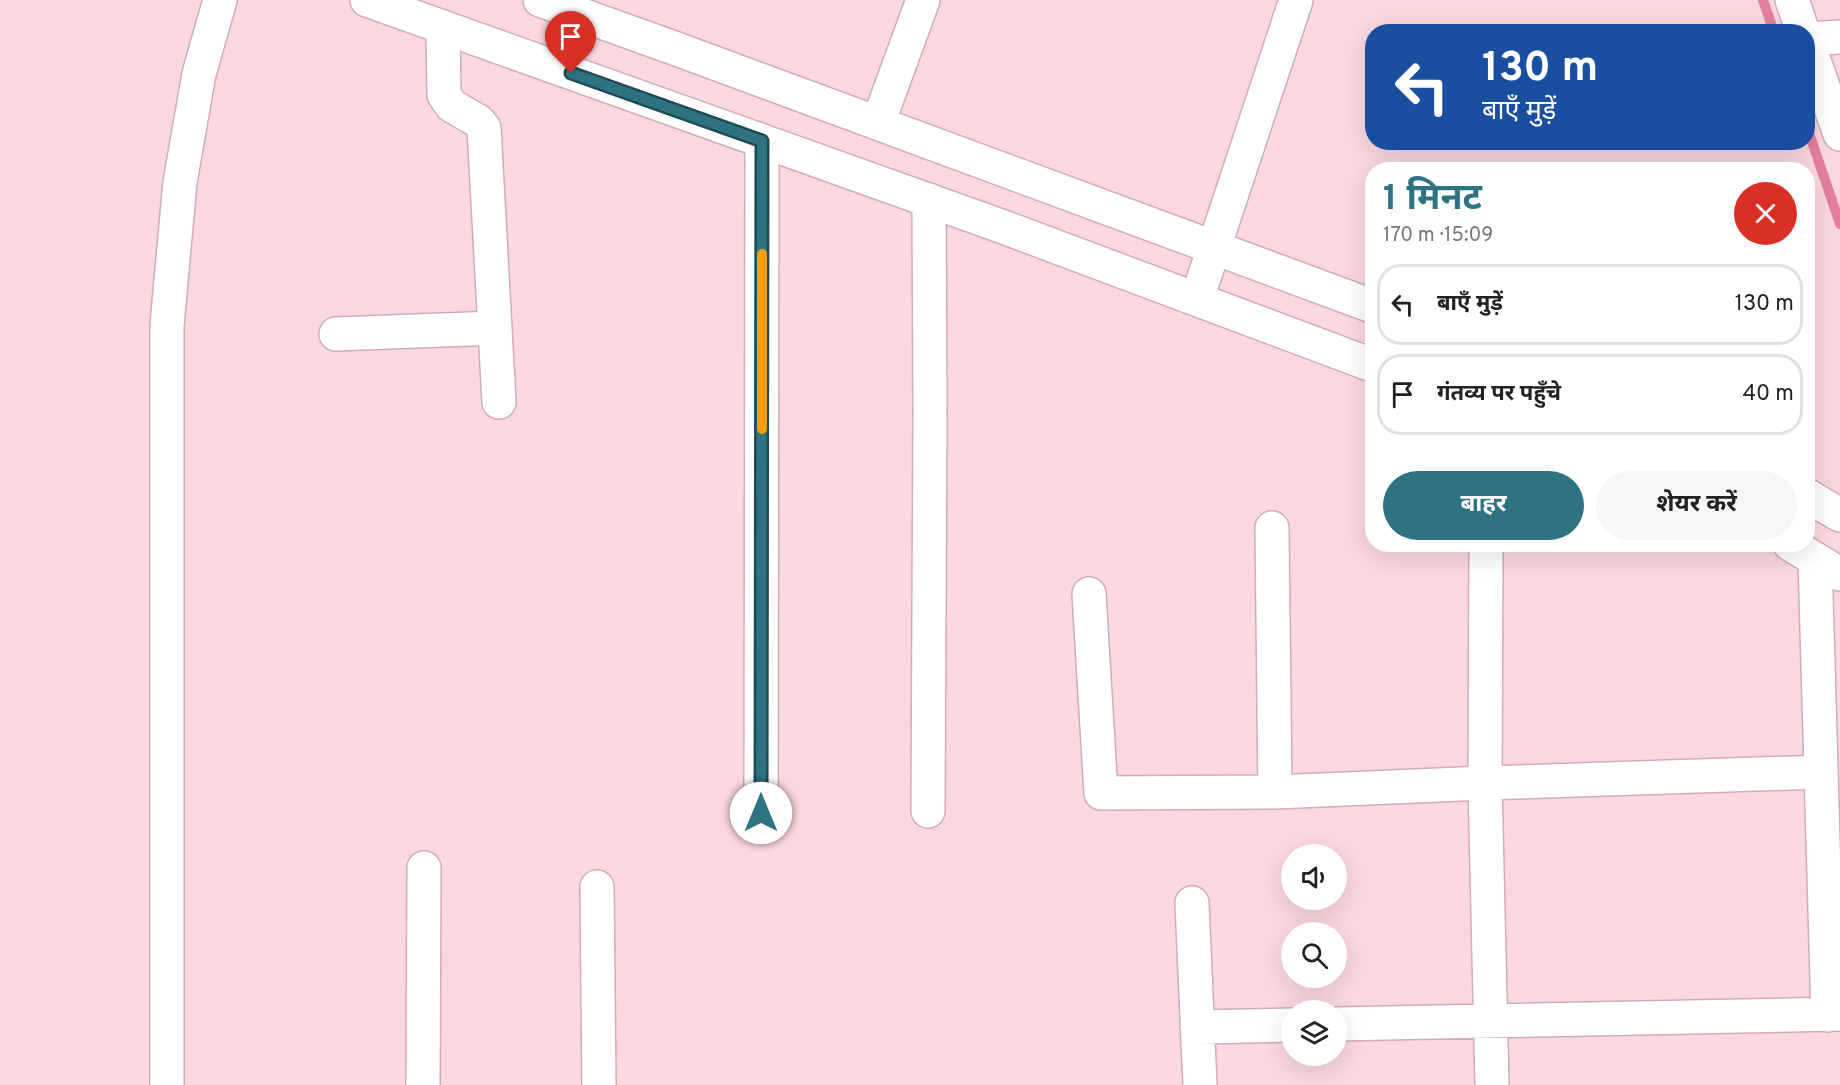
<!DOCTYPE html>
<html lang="hi">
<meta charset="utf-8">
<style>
body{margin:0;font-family:Overpass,"Noto Sans Devanagari",sans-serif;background:#f6f6f6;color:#222;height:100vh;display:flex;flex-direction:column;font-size:22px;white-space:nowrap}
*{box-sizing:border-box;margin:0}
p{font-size:20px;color:#767676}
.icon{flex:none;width:33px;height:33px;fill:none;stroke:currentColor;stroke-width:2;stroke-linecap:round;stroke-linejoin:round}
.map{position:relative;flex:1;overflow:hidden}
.panel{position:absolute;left:1365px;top:162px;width:450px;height:390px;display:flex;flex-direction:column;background:#fff;border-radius:24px;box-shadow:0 6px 24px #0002}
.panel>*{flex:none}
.banner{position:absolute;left:1365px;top:24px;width:450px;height:126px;border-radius:24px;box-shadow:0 6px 24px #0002;background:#1a4fa0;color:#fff;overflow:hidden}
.buttons{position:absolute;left:1281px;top:844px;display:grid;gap:12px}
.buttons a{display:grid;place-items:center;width:66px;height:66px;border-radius:50%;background:#fff;box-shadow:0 6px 24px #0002;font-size:30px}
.pin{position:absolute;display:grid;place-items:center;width:51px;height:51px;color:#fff;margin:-62px -26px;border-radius:50% 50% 50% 0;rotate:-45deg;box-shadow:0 0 6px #0007}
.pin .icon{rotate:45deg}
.me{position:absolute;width:66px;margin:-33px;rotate:0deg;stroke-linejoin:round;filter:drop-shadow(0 0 4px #0008)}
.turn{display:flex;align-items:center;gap:21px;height:126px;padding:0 18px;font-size:27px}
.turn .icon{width:78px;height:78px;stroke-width:2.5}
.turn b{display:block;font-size:42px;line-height:51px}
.round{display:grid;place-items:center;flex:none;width:63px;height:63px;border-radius:32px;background:#f6f6f6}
.headline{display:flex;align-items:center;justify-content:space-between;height:102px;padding:0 18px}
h1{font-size:36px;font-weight:700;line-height:45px;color:#2d7381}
.cta{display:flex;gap:12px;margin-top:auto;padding:12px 18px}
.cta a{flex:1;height:69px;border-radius:36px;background:#2d7381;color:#fff;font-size:24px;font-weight:700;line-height:69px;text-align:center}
.cta a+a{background:#f6f6f6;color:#222}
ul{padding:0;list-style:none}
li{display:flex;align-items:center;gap:18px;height:81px;margin:0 12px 9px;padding:0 6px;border:3px solid #e0e0e0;border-radius:24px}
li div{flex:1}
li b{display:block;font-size:22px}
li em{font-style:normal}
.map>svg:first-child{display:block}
</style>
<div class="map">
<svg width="1840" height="1085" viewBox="0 0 1840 1085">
<rect width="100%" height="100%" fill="#fbd7df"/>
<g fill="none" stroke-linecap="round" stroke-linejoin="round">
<path stroke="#e4809d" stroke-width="10" d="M1763,0l11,32
M1808,130l32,94"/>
<g stroke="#d0adb6" stroke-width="36">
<path id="minor" d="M1792,0l11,32
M443,27l1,68 8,11 26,15 6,7 15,274
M1808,39l32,-2
M1808,44l32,90
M878,123l45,-123
M1197,299l99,-299
M336,334l159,-6
M1272,528l3,264
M1815,559l13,456
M1089,594l12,199 174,-1 210,-9 1,-239
M928,811l2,-400 -1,-211
M761,813l1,-672
M597,887l2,198
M1192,903l8,182
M1336,1024l504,-10
M1197,1027l95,-2
M167,1085v-760l13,-143 19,-108 21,-74
M423,1085l1,-217
M1492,1085l-7,-302 336,-11"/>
</g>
<g stroke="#d0adb6" stroke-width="36">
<path id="major" d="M367,0l631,225 374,140
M540,0l134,48 698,258
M1808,496l32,19
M1790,544l50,30"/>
</g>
<use href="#minor" stroke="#fff" stroke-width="33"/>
<use href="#major" stroke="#fff" stroke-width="33"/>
</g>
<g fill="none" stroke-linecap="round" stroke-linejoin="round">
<g stroke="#1d4b54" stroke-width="15">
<path id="route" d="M571,73l191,68 -1,672"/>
</g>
<use href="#route" stroke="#2d7381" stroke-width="10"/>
<path stroke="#f59e0b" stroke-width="10" d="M762,429v-175"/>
</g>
</svg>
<div class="buttons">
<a><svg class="icon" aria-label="sound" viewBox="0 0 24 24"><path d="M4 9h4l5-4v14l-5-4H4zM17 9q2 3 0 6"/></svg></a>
<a><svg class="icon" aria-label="search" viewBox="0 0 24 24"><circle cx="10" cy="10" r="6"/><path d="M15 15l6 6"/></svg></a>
<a><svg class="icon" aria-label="layers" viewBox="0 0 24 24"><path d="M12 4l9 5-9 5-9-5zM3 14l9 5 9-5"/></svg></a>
</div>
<div class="pin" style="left:571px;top:73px;background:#d93025"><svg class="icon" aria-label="arrive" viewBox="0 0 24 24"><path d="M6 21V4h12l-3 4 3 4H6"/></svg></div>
<svg class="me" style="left:761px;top:813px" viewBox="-20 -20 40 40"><circle r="19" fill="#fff"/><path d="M0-13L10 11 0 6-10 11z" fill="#2d7381"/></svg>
<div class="banner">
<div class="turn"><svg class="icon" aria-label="left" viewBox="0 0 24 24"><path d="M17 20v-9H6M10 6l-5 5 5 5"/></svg><div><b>130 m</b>बाएँ मुड़ें</div></div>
</div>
<section class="panel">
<div class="headline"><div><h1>1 मिनट</h1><p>170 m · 15:09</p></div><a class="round" style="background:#d93025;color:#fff"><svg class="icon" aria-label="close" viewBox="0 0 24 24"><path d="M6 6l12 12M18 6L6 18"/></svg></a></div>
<ul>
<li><svg class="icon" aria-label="left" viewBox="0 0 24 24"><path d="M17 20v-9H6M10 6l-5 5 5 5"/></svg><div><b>बाएँ मुड़ें</b></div><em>130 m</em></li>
<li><svg class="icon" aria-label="arrive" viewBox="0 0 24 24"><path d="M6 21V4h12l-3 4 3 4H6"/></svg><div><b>गंतव्य पर पहुँचे</b></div><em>40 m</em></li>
</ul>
<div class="cta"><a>बाहर</a><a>शेयर करें</a></div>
</section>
</div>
